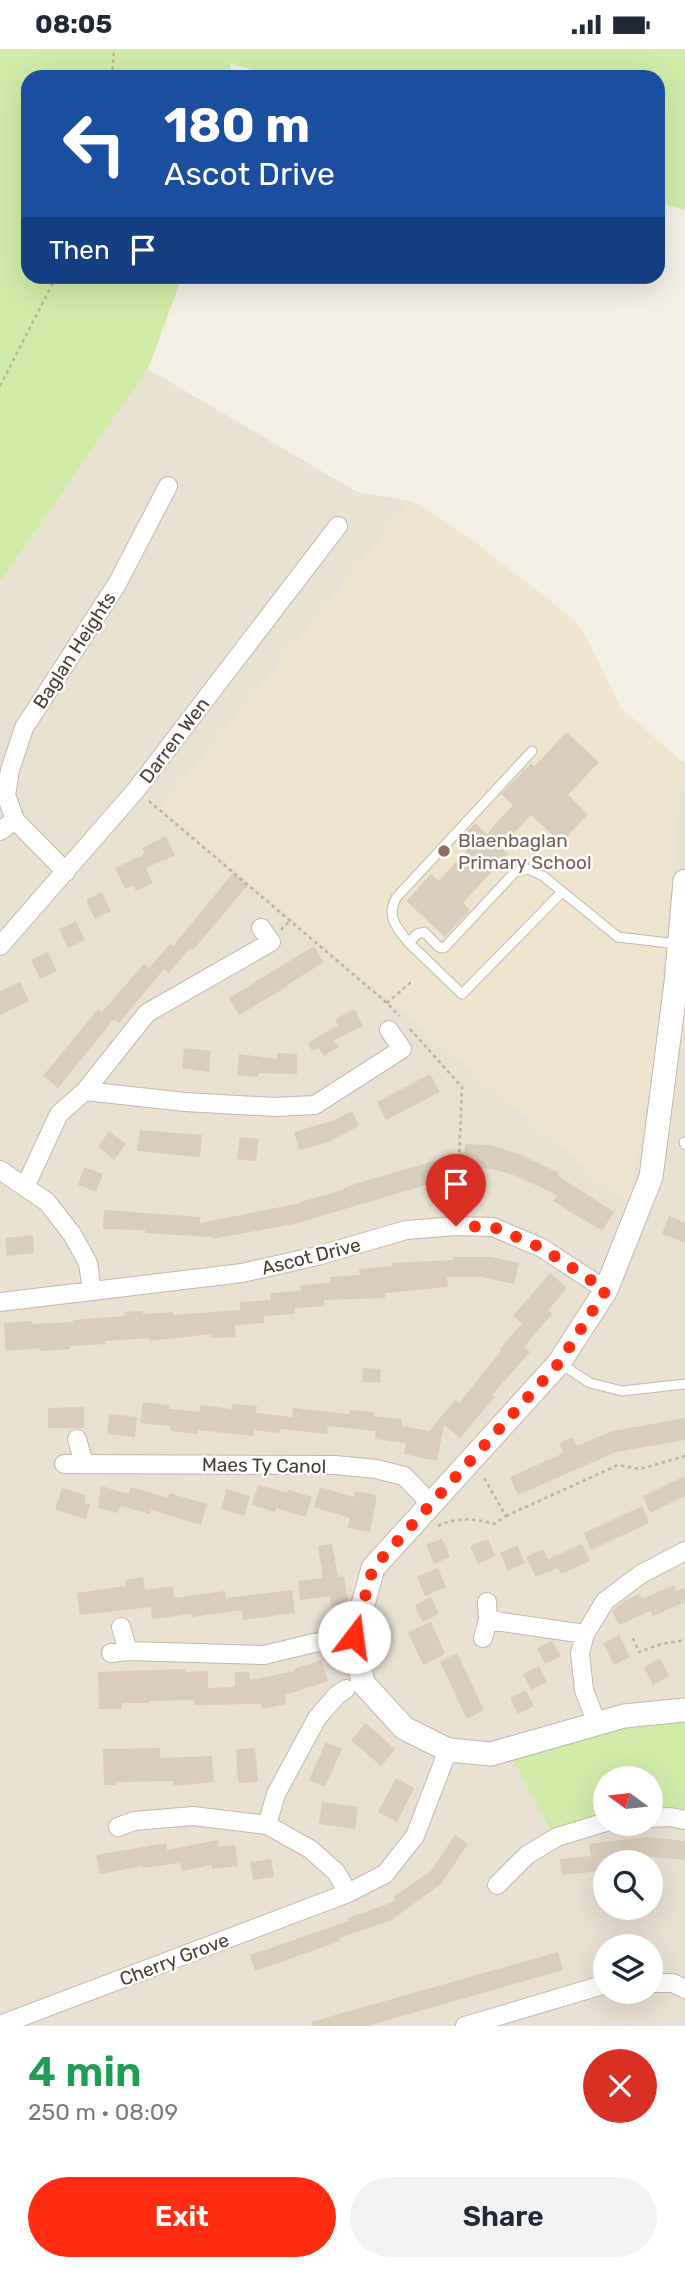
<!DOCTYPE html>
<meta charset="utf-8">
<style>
body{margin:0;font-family:Rubik,sans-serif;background:#f2f2f3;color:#1f2937;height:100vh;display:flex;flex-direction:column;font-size:26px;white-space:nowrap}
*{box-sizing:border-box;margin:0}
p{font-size:23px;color:#747a83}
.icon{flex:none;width:38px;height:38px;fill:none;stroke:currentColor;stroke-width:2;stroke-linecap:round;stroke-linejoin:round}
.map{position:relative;height:1977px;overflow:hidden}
.side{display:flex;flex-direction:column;background:#fff;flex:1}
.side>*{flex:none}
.guide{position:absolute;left:21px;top:21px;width:644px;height:214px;border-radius:21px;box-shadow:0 7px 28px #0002;background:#1a4fa0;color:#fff;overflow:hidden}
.needle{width:46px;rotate:285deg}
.controls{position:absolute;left:593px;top:1717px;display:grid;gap:14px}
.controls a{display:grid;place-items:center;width:70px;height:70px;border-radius:50%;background:#fff;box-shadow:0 7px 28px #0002;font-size:35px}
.pin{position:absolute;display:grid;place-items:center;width:60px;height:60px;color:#fff;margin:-72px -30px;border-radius:50% 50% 50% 0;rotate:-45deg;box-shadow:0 0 7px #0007}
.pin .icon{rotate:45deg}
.me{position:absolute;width:77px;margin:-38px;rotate:15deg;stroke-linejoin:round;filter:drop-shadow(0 0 5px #0008)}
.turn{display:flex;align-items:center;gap:24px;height:147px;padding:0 28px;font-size:32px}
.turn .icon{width:91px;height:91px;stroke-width:2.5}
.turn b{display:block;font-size:49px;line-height:60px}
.then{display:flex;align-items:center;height:66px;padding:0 28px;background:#0003;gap:14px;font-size:26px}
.round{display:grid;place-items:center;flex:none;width:74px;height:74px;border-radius:37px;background:#f2f2f3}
.overview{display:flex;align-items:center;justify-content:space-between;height:119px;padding:0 28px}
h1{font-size:42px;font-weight:600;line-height:52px;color:#1e9e55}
.primary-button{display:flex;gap:14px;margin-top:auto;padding:14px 28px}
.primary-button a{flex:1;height:80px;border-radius:42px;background:#ff2c11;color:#fff;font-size:28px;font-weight:600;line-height:80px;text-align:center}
.primary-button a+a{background:#f2f2f3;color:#1f2937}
.status{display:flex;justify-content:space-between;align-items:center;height:49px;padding:0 35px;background:#fff;direction:ltr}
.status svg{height:19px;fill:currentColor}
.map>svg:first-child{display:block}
</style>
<div class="status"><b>08:05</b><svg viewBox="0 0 49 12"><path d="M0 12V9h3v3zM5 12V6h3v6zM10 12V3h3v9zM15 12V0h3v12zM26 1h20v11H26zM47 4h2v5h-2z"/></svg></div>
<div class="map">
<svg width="685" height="1977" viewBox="0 0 685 1977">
<rect width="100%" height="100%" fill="#f4efe5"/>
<path fill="#e9e1d2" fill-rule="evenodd" d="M148,320l209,123 54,9 -249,306 466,396 24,-134 31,-307h2v1264h-685v-1444zM606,1729h45v45h-45zM606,1813h45v45h-45zM606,1897h45v45h-45z"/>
<path fill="#efe4cd" d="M411,452l8,3 56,38 101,79 7,10 38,77 62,54 -31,307 -24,135 -466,-397z"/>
<path fill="#d1eca9" d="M0,0h685v161l-27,-8v-125h-385l-42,-14 -3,14h-200v200h154l-34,92 -148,213z
M680,1671l5,2v89l-23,-5 -11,1v-29h-45l-1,35 -53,19 -39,-72 110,-36z"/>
<path fill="#dacdbc" d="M566,683l33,30 -31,33 20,19 -27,29 -30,-28 -30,32 7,7 -45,49 7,7 -25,27 -39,-36 25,-27 8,7 28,-31 -9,-9 17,-18 12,11 26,-29 -12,-11 30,-31 4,3z
M166,787l9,19 -29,13 7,15 -17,8 -3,-6 -8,4 -10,-21 30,-14 -3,-6z
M233,824l15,12 -55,65 -3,-2 -21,25 -5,-4 -45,54 -5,-4 -56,69 -15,-12 55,-67 4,3 42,-48 5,4 21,-24 3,2z
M102,843l9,19 -16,8 -9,-19z
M76,872l9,19 -17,8 -9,-19z
M314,897l10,16 -37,23 1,1 -49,29 -10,-17z
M48,903l9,19 -17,8 -9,-19z
M20,933l9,19 -29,14v-24z
M355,960l8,17 -29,14 5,7 -15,9 -5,-8 -7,3 -4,-8 30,-18 -3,-6z
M184,999l27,3 -2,21 -27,-4z
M277,1004l20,1v20l-39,-1v4l-21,-2 2,-21 38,5z
M430,1025l10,18 -54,28 -9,-18z
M352,1062l7,15 -33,17 -27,7 -5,-18 38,-11z
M140,1081l62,5 -2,22 -63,-6z
M109,1082l17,13 -12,16 -16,-13z
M240,1088l19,2 -3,22 -19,-2z
M465,1095l26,1 30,10 38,18 -1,3 56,36 -12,19 -49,-30 4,-6 -41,-19 -23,-7 -43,-2 3,9 -20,7 -139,41 -82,15v-2l-67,-4v-3l-42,-1 1,-19 96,7v6l101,-20 -1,-1 36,-10 19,-8 110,-32z
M84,1118l19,7 -7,18 -18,-7z
M669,1167l16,7v20l-23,-9z
M33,1186l1,18 -27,3 -2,-18z
M453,1208h38l28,6 -5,21 -32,-7h-35l1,10 -63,6v5l-61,2 1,6 -30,2v6l-31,2v7l-29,2 1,12 -24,1 -1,-4 -62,7v-3l-44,3v3l-36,2 1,3 -29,2 -1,-3 -34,3 -2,-28 27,-2 1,3 41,-2v-2l52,-4 -1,-4 19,-1v3l30,-2v3l67,-5v-8l31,-2v-7l30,-2 -1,-6 30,-2v-6l30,-2 -1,-6 33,-3 -1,-3 63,-3z
M550,1224l17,15 -19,22 4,4 -28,33 6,5 -38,43 3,2 -35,41 -16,-13 -7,36 -33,-7 2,-11 -31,-4 1,-8 -48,-5 -1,8 -47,-5 -1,4 -25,-3v6l-56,-6 -1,4 -27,-3 1,-5 -31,-3 3,-21 26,3v4l31,3v-7l32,4v-5l25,2 -1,7 36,4 1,-9 56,6 1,-4 24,2v4l28,3v7l27,5 26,-31 4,3 42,-52 -2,-1 23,-27 -9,-7z
M363,1319l18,1 -1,14 -18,-1z
M84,1358v21h-36v-20z
M109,1365l28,3 -2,20 -28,-3z
M685,1369v22l-69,12 -98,43 -8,-18 54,-24 -5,-10 14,-6 4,9 36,-15z
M685,1427v20l-35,17 -7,-17z
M258,1436l29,8 1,-3 24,7 -6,20 -30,-9 -1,4 -23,-7z
M101,1437l28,8 2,-7 37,11 1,-5 38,11 -6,21 -50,-15 -1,4 -29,-8 -3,7 -20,-5z
M320,1438l34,10 1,-6 22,4 -7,37 -22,-4 2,-10 -36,-11z
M62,1439l23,7v9h5l-4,15 -31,-9z
M227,1440l23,7 -6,20 -23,-7z
M642,1457l7,17 -58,27 -7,-17z
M442,1489l8,19 -16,7 -8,-19z
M488,1490l7,17 -17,8 -8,-18z
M332,1495l6,33 6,-1 4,27 -17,3 -1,-10 -30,4 -2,-19 25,-3 -5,-32z
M582,1495l8,17 -29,13 -3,-6 -22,9 -10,-20 17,-8 5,10z
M517,1496l8,18 -17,8 -8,-18z
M438,1519l8,19 -21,9 -8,-19z
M143,1528l2,13 28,-4 1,12 51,-7 1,7 66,-8 3,23 -52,7 -1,-10 -50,7v-3l-40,5 -1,-12 -71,8 -3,-22 49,-7 -1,-6z
M674,1536l2,6 9,-3v14l-32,14 -3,-5 -31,14 -7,-14 14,-11 13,-6 3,5z
M431,1548l8,17 -17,8 -7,-17z
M431,1573l14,32 -22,11 -15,-33z
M619,1586l11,22 -16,8 -11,-22z
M552,1592l9,15 -16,8 -8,-16z
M457,1604l27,57 -17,9 -27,-57z
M660,1609l9,18 -16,9 -9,-18z
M321,1611l7,21 -43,14 1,9 -24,5 -1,-5 -67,1v-5l-45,1v2h-27v6h-23l-1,-37 87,-3v3l23,-1v17l27,-1v-15h14l1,8 45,-9 -1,-2z
M539,1617l8,16 -16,8 -8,-16z
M526,1641l8,16 -16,8 -8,-16z
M366,1674l29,26 -14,17 -30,-26z
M326,1693l16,7 -17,38 -16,-7z
M160,1699v10l52,-2 2,26 -41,4v-5l-57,1v3h-12l-1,-36z
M255,1699l3,34 -20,1 -2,-34z
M396,1729l18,10 -17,34 -19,-10z
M322,1753l36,5 -3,22 -36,-5z
M455,1786l13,9 -27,40 -51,37 -51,17 1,3 -85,30 -5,-16 99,-34 -1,-3 48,-17 -3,-4 38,-26z
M647,1788l38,4v19l-51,-5 1,3 -34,4 1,9 -40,4 -2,-16 31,-3 -2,-12z
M218,1791l1,7 16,-2 3,21 -26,3 -1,-4 -29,6 -2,-8 -37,5v-2l-43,8 -4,-19 70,-12 1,7z
M271,1810l3,18 -21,3 -3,-18z
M558,1903l5,18 -196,56h-55l-1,-4z"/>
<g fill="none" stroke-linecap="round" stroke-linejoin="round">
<g stroke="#c3b9a9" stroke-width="11">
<path id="service" d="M532,702l-136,147c-10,19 1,30 13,45l8,-9 7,-2 15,15 5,1 71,-76 13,-3 15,7 75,61 59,7
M409,894l53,51 100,-102
M684,1093l1,3
M561,1315l29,19 32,8 63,-7"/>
</g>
<g stroke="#c3b9a9" stroke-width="20">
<path id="minor" d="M0,782l15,-11
M66,823l-51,-52 -9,-25 4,-25 14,-42 93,-144 51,-98
M0,897l136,-156 202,-264
M85,1042l100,11 90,5 40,-2 87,-56 -13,-19
M0,1121l47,32 25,32 16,29 4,28
M25,1138l34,-73 26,-23 62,-78 124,-71 -10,-14
M0,1253l242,-29 75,-17 89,-26 50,-4 37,1 49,21 64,42
M77,1390l7,24
M64,1415l271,1 41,4 28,7 27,28
M488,1571l97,14
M121,1578l7,24
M483,1589l5,-18 -1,-18
M111,1604l17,-2 136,4 50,-12 40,-6
M597,1675l-13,-34 -4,-37 5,-19 20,-33 36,-27 44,-23
M651,1769l19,-1 15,3
M267,1776l9,-31 41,-76 20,-23 9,-6
M118,1778l16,-6 59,-5 74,9 43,24 26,23 12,21
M497,1836l30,-30 30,-18 49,-15
M651,1934h22l12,6
M0,1976l348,-132 37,-19 30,-38 33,-86
M465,1977l141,-42"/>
</g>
<g stroke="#c3b9a9" stroke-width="25">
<path id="tertiary" d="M685,832l-9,102 -25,194 -45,113 -47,73 -186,205 -19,69 9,46 41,45 44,22 43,4 133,-38 61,-6"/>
</g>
<path stroke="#c4b296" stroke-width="2.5" stroke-dasharray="3.5 3.5" stroke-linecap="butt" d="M112,28l2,-28
M0,337l56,-109
M149,752l238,202 12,13
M281,881l10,-11
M387,954l24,-21
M410,980l52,58 -5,122
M506,1467l112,-51 22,4 45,-13
M438,1477c18,-9 37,-8 56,-2l12,-8 -23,-40
M633,1589l6,14 22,-8 24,-4"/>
<use href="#service" stroke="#fff" stroke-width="9"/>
<use href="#minor" stroke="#fff" stroke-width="18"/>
<use href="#tertiary" stroke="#fff" stroke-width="23"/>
</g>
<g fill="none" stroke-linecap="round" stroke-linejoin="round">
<path stroke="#ff2c11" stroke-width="12" stroke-dasharray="0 21.6" d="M354,1588l19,-69 186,-205 47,-73 -64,-42 -49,-21 -37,-1"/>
</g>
<circle fill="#8d6e63" stroke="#fff" stroke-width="2.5" cx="444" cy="802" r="7"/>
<g text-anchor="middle" stroke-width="5" stroke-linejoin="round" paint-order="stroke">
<g font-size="19" fill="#473f34" stroke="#fff">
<text transform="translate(74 601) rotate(-57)" y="7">Baglan Heights</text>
<text transform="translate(174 691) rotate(-53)" y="7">Darren Wen</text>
<text transform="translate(311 1207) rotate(-14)" y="7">Ascot Drive</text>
<text transform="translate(264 1416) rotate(1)" y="7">Maes Ty Canol</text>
<text transform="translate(174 1910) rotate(-21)" y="7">Cherry Grove</text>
</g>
<g font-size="19" fill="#785e54" stroke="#fff" text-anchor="start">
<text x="458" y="798">Blaenbaglan<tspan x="458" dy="22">Primary School</tspan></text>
</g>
</g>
</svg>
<div class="controls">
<a><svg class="needle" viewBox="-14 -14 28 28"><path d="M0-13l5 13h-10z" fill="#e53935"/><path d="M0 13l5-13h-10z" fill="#747a83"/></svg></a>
<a><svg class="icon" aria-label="search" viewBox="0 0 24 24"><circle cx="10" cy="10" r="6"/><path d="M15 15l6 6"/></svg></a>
<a><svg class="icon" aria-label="layers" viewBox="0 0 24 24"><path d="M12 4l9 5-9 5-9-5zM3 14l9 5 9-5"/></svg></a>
</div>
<div class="pin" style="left:456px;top:1177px;background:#d93025"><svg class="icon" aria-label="arrive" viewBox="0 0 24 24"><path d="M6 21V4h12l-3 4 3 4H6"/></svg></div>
<svg class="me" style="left:354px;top:1588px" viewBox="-20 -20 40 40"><circle r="19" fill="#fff"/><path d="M0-13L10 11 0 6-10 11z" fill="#ff2c11"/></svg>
<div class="guide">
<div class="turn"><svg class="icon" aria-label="left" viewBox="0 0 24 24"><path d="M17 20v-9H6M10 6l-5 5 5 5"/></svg><div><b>180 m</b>Ascot Drive</div></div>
<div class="then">Then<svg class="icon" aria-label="arrive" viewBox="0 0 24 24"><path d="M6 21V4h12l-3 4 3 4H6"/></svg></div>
</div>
</div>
<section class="side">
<div class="overview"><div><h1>4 min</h1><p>250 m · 08:09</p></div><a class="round" style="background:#d93025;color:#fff"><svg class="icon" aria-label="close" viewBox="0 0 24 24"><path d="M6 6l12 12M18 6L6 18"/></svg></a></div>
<div class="primary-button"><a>Exit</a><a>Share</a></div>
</section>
